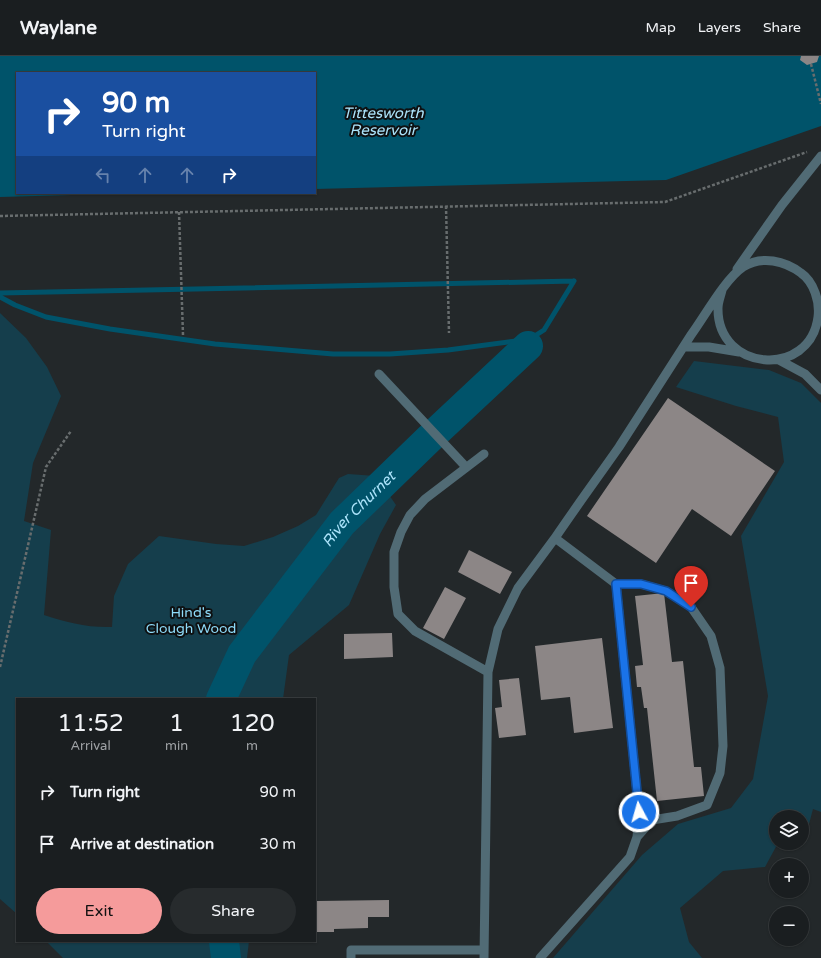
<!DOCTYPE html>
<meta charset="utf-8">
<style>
body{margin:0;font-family:"Varela Round",sans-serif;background:#272b2d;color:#f1f3f6;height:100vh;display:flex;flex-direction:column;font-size:15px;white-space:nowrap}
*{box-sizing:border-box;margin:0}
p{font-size:13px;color:#9fa2a5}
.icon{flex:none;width:22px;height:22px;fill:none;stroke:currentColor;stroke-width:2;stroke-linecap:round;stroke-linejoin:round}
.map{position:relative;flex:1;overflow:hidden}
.details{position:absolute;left:16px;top:642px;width:300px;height:244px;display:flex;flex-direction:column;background:#1a1e20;border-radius:0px;box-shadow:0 1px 3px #0004,0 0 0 1px #383c3e}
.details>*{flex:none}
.banner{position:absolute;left:16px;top:16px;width:300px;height:122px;border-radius:0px;box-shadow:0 1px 3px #0004,0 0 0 1px #383c3e;background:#1a4fa0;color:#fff;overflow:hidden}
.tools{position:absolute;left:769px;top:754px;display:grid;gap:8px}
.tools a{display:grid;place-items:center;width:40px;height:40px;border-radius:50%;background:#1a1e20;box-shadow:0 1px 3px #0004,0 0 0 1px #383c3e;font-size:20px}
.pin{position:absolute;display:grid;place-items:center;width:34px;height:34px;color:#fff;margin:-41px -17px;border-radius:50% 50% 50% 0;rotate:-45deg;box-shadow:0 0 4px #0007}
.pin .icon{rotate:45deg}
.me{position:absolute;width:44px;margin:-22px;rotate:354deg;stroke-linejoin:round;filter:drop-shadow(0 0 3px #0008)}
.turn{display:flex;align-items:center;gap:14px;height:84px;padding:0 20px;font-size:18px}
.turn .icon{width:52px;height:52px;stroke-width:2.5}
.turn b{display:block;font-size:28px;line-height:34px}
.lanes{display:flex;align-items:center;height:38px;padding:0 20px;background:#0003;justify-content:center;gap:20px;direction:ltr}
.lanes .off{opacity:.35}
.eta{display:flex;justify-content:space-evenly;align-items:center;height:68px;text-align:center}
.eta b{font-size:24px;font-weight:600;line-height:28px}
.cta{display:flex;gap:8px;margin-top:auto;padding:8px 20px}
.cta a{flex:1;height:46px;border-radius:24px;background:#f59b9b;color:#111;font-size:16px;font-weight:600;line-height:46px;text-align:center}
.cta a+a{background:#272b2d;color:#f1f3f6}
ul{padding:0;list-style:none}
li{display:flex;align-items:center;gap:12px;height:52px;padding:0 20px}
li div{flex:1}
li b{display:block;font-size:15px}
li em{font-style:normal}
header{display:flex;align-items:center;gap:24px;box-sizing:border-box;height:56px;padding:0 20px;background:#1a1e20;border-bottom:1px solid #383c3e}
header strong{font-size:19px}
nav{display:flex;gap:22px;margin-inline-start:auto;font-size:14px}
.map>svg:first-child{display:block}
</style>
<header>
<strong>Waylane</strong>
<nav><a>Map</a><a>Layers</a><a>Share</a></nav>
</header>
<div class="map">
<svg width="821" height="902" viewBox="0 0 821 902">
<rect width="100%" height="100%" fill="#23282a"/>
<path fill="#153e4c" d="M0,257l26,25 21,29 14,29 -28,67 -9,58 27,9 -7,85c22,7 44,13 68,12l2,-31 14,-32 31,-28 57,8 28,2 29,-9 25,-11 18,-11 23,-37 9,-4 28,2 20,29 -16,29 -31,71 -60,50 -6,44h-266v215l-17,-15z
M694,305l75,9 32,13 20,20v409l-8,-3 -4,15 -7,1v-8h-26v26h2l-13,24 -42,4 -43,37 9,34 13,16h-149l89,-103 36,-31 53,-16 22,-29 15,-83 -27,-160 43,-74 -6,-45 -42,-11 -60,-19z
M46,885h203l-2,17h-184z"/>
<path fill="#00536a" d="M0,0h821v70l-155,54 -351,9v-116h-298v120h127l-144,4z"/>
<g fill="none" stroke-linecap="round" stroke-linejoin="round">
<path stroke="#00536a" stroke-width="5" d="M0,237l574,-12
M0,241l15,8 31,12 64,12 105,15 118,10h57l58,-4 68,-9
M533,281l11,-7 30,-49"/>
<g stroke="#00536a" stroke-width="30">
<path id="s1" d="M221,643l21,-45 100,-131 93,-90 93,-87"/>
<path d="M224,885l2,17"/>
</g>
</g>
<path fill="#8c8686" d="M801,0h18l-2,6 -10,3 -7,-5z
M668,342l107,73 -44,65 -39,-27 -36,54 -69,-47z
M469,494l43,22 -12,22 -42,-22z
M445,531l21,11 -22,41 -21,-11z
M664,537l8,69 11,-1 11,106h7l3,29 -47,5 -10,-93h-3l-3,-21h-4l-2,-21 8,-1 -8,-69z
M392,577l1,24 -49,2v-25z
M602,582l11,90 -39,5 -4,-36 -29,3 -6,-54z
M519,622l7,57 -27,3 -4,-30 7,-1 -3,-27z
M389,844v17h-21v11l-34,1v3h-17v-31z"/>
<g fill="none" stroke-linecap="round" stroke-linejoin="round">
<path stroke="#686d6e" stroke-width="2.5" stroke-dasharray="3 2" stroke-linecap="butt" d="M811,8l10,40
M446,150l3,127
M179,156l4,123
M0,160l665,-14 142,-50
M0,611l46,-200 25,-36"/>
<path stroke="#516b75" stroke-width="9" d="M737,213l45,-64 39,-49
M684,291h25l30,5
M779,304l26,14 16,16
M379,318l87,93
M484,398l-59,45 -15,16 -9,17 -7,20v35l4,27 17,17 73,41 -4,286
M555,482c21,-31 43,-61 64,-91 24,-37 48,-75 72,-112 14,-19 34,-56 52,-68 19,-12 42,-6 58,6 13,9 19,29 17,44 -8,62 -101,55 -100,-9 0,-6 3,-13 4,-18
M488,616l10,-43 20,-41 37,-50 61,46h25l25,7 25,16 20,29 9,32 3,78 -3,27 -13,32 -30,11 -25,4 -15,17
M351,902v-8h133
M540,902l90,-101 7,-20 2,-25 -23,-228"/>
</g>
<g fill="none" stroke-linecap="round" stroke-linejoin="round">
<g stroke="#114b97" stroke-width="10">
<path id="route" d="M639,756l-23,-228h25l25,7 25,16"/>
</g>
<use href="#route" stroke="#1a73e8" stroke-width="7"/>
</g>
<g text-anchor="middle" stroke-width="4" stroke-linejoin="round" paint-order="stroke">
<g font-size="14" fill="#8edbf9" stroke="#0e1011">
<text x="191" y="561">Hind's<tspan x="191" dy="16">Clough Wood</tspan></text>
</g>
<g font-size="15" font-style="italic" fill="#ace4fb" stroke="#0e1011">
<text x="383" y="62">Tittesworth<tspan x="383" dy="17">Reservoir</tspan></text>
<text dy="5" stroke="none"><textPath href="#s1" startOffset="236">River Churnet</textPath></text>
</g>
</g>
</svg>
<div class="tools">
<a><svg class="icon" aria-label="layers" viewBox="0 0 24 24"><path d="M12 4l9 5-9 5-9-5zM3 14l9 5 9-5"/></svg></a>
<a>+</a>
<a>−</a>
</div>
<div class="pin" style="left:691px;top:551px;background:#d93025"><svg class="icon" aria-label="arrive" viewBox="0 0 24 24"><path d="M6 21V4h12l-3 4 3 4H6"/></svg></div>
<svg class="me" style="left:639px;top:756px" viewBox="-20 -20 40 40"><circle r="17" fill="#1a73e8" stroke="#fff" stroke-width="3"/><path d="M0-11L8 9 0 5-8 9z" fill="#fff"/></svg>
<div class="banner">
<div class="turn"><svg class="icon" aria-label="right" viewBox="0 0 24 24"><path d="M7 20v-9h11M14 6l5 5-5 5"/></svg><div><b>90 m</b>Turn right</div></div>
<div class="lanes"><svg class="icon off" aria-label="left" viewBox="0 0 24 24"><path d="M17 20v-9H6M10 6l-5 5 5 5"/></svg><svg class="icon off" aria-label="ahead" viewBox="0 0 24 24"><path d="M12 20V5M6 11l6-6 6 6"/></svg><svg class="icon off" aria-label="ahead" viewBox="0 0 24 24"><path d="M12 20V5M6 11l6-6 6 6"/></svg><svg class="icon" aria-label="right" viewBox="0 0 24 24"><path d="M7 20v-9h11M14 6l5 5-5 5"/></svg></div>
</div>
<section class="details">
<div class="eta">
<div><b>11:52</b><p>Arrival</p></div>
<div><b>1</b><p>min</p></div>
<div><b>120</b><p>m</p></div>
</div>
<ul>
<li><svg class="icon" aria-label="right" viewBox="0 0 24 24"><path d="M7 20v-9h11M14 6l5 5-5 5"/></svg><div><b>Turn right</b></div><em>90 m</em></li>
<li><svg class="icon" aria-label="arrive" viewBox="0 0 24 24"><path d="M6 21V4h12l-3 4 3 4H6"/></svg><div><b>Arrive at destination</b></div><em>30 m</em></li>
</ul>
<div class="cta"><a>Exit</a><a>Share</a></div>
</section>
</div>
